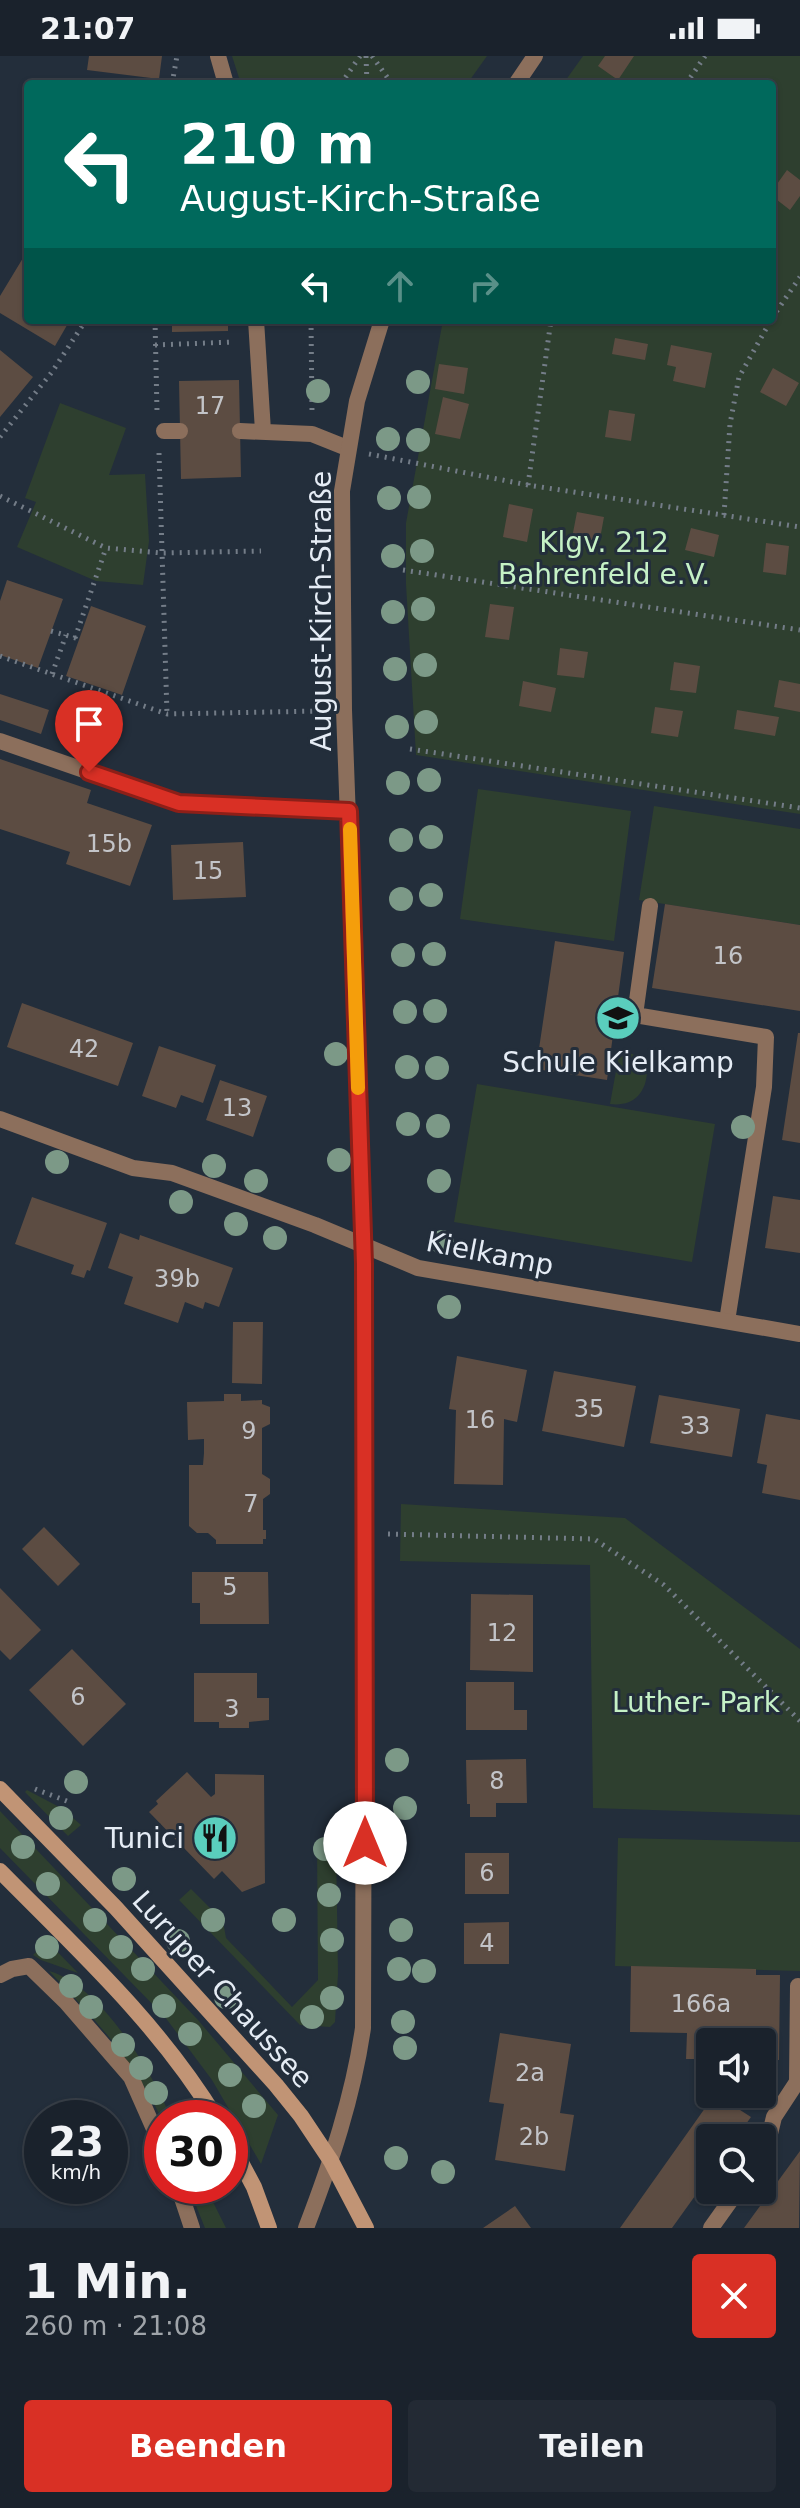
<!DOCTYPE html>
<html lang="de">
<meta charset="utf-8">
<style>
body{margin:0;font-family:"DejaVu Sans",sans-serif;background:#232a34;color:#f1f3f6;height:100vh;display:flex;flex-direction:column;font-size:30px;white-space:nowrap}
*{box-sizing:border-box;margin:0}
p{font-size:26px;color:#9fa4a9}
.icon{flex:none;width:44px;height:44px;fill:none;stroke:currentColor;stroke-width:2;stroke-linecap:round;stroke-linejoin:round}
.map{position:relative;height:2172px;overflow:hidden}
.sheet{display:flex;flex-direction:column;background:#1a222c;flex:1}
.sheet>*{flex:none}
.hud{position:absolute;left:24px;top:24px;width:752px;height:244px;border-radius:8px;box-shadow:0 2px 6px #0004,0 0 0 2px #383f48;background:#00695c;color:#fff;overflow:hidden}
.tools{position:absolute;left:696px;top:1972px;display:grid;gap:16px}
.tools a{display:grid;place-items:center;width:80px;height:80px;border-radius:8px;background:#1a222c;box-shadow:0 2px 6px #0004,0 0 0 2px #383f48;font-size:40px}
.speed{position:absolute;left:24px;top:2044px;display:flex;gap:16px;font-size:40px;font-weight:700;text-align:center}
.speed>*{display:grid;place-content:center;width:104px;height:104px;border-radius:50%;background:#1a222c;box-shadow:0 2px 6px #0004,0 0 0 2px #383f48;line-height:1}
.speed small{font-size:20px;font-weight:400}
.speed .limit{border:12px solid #d22;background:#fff;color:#111}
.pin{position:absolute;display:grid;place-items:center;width:68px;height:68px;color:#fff;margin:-82px -34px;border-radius:50% 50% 50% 0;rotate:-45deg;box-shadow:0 0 8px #0007}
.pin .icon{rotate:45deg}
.me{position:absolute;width:88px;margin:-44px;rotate:0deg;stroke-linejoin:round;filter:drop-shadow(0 0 6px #0008)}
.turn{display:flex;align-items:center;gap:28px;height:168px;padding:0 24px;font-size:36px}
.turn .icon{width:104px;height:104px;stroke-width:2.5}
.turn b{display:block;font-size:56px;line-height:68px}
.lanes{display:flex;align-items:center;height:76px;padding:0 24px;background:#0003;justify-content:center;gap:40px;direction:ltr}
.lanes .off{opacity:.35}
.round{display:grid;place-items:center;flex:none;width:84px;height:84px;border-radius:8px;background:#232a34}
.summary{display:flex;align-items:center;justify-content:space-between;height:136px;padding:0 24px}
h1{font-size:48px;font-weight:600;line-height:60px}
.action{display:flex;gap:16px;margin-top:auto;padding:16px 24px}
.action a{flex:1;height:92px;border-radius:8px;background:#d93025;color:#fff;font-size:32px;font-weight:600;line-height:92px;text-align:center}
.action a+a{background:#232a34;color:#f1f3f6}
.status{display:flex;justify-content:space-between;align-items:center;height:56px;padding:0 40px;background:#1a222c;direction:ltr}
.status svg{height:22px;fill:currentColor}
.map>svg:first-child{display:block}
</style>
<div class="status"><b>21:07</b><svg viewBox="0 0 49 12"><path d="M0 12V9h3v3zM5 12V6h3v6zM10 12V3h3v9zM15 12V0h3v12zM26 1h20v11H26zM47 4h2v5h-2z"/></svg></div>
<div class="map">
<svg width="800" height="2172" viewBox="0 0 800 2172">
<rect width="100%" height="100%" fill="#232e3b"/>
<path fill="#2e3f2f" d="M232,0h255l-20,28h-226z
M583,0h217v758l-384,-59 -10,-171v-61l37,-203h329v-236h-209z
M60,347l66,25 -17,47 36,-1 4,67 -6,44 -47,-4 -79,-34 19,-45 -11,-4z
M478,733l153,22 -17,130 -154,-22z
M654,750l146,23v96l-161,-25z
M620,993l17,7 10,16c-1,22 -15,35 -37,32z
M477,1028l238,40 -23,138 -238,-40z
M401,1448l224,14 175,131v166l-207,-7 -3,-243 -190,-4z
M27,1734l36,19 18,16 -13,11 -43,-44z
M0,1755l198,209 80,95 -17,49 -49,-84 -47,-63 -165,-169z
M618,1782l182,4v129l-185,-5z
M336,1785l2,133 -3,48 -5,5 -30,-2 -121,-125 12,-11 32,32 3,17 66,69 26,-27 -1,-138z
M47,1885l31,32 -37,-13 -8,-5z
M49,1915c51,14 103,100 122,147l-9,2c-27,-59 -69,-103 -113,-149z
M188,2130h17l21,42h-21z"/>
<path fill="#5c4c42" d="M89,0h73l-3,23 -72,-9z
M605,0h29l-16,24 -20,-14z
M787,114l13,10v16l-10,14 -18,-14v-5z
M23,202l5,3v59h42l-15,26 -55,-33v-17z
M172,264h56v11l-56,1z
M615,282l33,6 -3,16 -33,-6z
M671,289l41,8 -7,35 -32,-7 3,-14 -9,-2z
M0,294l33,27 -33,40z
M439,308l29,4 -4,26 -29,-5z
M773,312l26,15 -13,23 -26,-14z
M239,324l2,97 -60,2 -2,-98z
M443,341l26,7 -9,35 -25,-5z
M609,354l26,4 -4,27 -26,-4z
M509,448l24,5 -6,33 -24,-5z
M577,456l27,5 -5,27 -27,-6z
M691,472l28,7 -5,22 -29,-7z
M766,487l23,3 -3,29 -23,-3z
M7,524l56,19 -25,69 -38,-13v-54z
M490,548l24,3 -5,33 -24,-3z
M91,550l55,20 -24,69 -56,-19z
M560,592l28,4 -4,26 -27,-3z
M674,606l26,4 -4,27 -26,-3z
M779,624l21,4v28l-26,-5z
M523,625l33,7 -5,24 -32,-6z
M0,638l49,16 -8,24 -41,-14z
M655,651l28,4 -5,26 -27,-4z
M737,654l42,7 -4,19 -41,-7z
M0,703l91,31 -4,13 65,22 -22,61 -64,-22 4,-12 -70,-23z
M243,786l3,55 -73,3 -2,-55z
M665,848l135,21v86l-148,-23z
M555,885l69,11 -17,128 -71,-11z
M22,947l111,40 -15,43 -111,-39z
M798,977h2v110l-18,-3z
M159,990l57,19 -13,38 -22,-8 -5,13 -34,-12z
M220,1024l47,16 -14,41 -47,-17z
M773,1140l27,4v53l-35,-5z
M32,1141l75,26 -17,48 -3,-1 -3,8 -13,-4 3,-9 -59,-21z
M120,1177l19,7 1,-5 93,33 -14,39 -14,-5 -2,7 -18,-7 -7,21 -54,-19 9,-27 -25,-9z
M233,1266h30l-1,62 -30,-1z
M457,1300l70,14 -10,52 -13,-3 -1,66 -49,-1 2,-74 -7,-1z
M554,1315l82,15 -12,61 -82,-16z
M224,1338h17v7l21,-1v4l8,3v17l-8,4v46l8,5v15l-7,5v31h3v9h-3v5h-47v-4l-8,-7h-11l-8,-7v-61h14l1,-12v-14l-16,1 -1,-38 37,-1z
M659,1339l81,14 -8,48 -82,-14z
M766,1358l34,6v80l-38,-7 5,-28 -10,-2z
M44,1471l36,37 -22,22 -36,-37z
M192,1516h76l1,52h-69v-21h-8z
M0,1532l41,42 -31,30 -10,-10z
M471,1538l62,1v77l-63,-2z
M72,1593l54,55 -43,42 -54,-56z
M194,1617h63v25h12v22l-20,2v6h-30v-6h-25z
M466,1626h48v28h13v20h-61z
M526,1703l1,44h-31v14h-26v-13h-3l-1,-44z
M187,1716l24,25 4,-3v-20l49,1 1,108 -23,9 -20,-21 -8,8 -65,-67 9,-8 -2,-3z
M465,1797h44v41h-44z
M509,1866v42h-45v-41z
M631,1910l125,3v6h24l-1,85h-17v-18h-52v17h-24l1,-26 -57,-1z
M500,1977l71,11 -11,69 14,2 -9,56 -70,-11 9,-56 -15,-2z
M715,2038l36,23 -15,21h-26v37l-38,53h-52z
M800,2095l-1,77h-55l29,-40z
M515,2150l16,22h-48z"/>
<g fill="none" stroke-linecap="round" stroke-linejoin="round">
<path stroke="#747d88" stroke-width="5" stroke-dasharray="2 6" stroke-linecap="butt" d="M366,0l1,28
M372,0l20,28
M172,28l5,-28
M341,28l19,-28
M686,28l19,-28
M772,262l28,-41
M155,264l2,91
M311,264l1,93
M155,289l79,-3
M0,381l52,-65 34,-52
M159,397l8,261
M369,398l159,31 272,42
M528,429l23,-165
M0,440l106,52 56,5 99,-2
M724,459l6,-91 9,-47 32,-57
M403,514l397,60
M51,575l28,8
M75,582l31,-90
M0,600l167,58 154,-3
M52,618l14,-39
M410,693l390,59
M388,1478l206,5 70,46 136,136
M35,1733l37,14"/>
<path stroke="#8c6f5c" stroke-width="16" d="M218,0l8,28
M256,264l7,111
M164,375h16
M240,375l72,3 35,14
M650,850l-15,109 131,22 -2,50 -37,234
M766,2094l8,-33 23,-35 1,-96"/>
<path stroke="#8c6f5c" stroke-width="16" d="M516,28l19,-28
M0,685l179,62 170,8
M0,1063l133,49 39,5 143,52 103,43 382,66
M0,1919l12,-6 17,-3 37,36 65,75 31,70
M762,2099l4,-5
M178,2130l14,42
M306,2172c25,-65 47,-131 57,-200l2,-744 -21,-574 -2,-219 15,-90 25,-81
M711,2172l27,-38"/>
<path stroke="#c19475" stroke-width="16" d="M0,1733l116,119 160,177 25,31 30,45 35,67
M0,1815c78,79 158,152 216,247
M230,2086l24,45 15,41"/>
</g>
<g fill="#7c9987">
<circle cx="418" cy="326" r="12"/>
<circle cx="318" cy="335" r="12"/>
<circle cx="388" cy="383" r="12"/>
<circle cx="418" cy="384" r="12"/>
<circle cx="419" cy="441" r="12"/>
<circle cx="389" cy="442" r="12"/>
<circle cx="422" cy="495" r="12"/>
<circle cx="393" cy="500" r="12"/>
<circle cx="423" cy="553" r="12"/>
<circle cx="393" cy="556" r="12"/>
<circle cx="425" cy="609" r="12"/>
<circle cx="395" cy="613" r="12"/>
<circle cx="426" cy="666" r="12"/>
<circle cx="397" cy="671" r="12"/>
<circle cx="429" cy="724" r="12"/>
<circle cx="398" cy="727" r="12"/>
<circle cx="431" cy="781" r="12"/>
<circle cx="401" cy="784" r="12"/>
<circle cx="431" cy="839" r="12"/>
<circle cx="401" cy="843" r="12"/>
<circle cx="434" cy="898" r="12"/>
<circle cx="403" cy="899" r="12"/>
<circle cx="435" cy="955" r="12"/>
<circle cx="405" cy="956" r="12"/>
<circle cx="336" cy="998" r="12"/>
<circle cx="407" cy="1011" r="12"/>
<circle cx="437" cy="1012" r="12"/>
<circle cx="408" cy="1068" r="12"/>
<circle cx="438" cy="1070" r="12"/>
<circle cx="743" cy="1071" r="12"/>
<circle cx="339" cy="1104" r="12"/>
<circle cx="57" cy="1106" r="12"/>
<circle cx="214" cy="1110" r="12"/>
<circle cx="256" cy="1125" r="12"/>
<circle cx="439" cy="1125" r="12"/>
<circle cx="181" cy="1146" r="12"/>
<circle cx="236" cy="1168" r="12"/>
<circle cx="275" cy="1182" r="12"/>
<circle cx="442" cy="1186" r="12"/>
<circle cx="449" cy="1251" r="12"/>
<circle cx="397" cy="1704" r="12"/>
<circle cx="76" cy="1726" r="12"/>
<circle cx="405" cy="1752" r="12"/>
<circle cx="61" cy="1762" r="12"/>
<circle cx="23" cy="1791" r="12"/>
<circle cx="325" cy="1793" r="12"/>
<circle cx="124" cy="1823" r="12"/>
<circle cx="48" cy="1828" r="12"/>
<circle cx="329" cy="1839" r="12"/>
<circle cx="95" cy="1864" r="12"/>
<circle cx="213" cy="1864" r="12"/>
<circle cx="284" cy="1864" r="12"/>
<circle cx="401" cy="1874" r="12"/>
<circle cx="332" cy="1884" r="12"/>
<circle cx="178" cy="1885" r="12"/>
<circle cx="47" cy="1891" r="12"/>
<circle cx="121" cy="1891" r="12"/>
<circle cx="143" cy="1913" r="12"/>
<circle cx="399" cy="1913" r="12"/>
<circle cx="424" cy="1915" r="12"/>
<circle cx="71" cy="1930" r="12"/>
<circle cx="226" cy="1941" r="12"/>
<circle cx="332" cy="1942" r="12"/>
<circle cx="164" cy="1950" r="12"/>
<circle cx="91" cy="1951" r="12"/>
<circle cx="312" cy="1961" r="12"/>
<circle cx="403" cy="1966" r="12"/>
<circle cx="190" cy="1978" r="12"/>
<circle cx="123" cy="1989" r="12"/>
<circle cx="405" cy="1992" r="12"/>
<circle cx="141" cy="2012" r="12"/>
<circle cx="230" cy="2019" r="12"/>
<circle cx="156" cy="2037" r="12"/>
<circle cx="254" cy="2050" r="12"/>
<circle cx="396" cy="2102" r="12"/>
<circle cx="443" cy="2116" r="12"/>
</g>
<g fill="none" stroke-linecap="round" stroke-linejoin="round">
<g stroke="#8d1f18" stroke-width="20">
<path id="route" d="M89,716l90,31 170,8 15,453 1,579"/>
</g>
<use href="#route" stroke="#d93025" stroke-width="14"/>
<path stroke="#f59e0b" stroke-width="14" d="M350,773l8,259"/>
</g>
<defs>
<g id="school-disc" transform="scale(2.3)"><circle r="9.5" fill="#5acebd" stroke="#232e3b"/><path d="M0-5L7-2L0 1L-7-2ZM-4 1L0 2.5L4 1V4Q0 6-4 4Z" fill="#111"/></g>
<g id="restaurant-disc" transform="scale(2.3)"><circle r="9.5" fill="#5acebd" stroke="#232e3b"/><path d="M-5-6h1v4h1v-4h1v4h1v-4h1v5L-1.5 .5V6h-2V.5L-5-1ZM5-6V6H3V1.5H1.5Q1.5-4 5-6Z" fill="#111"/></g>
</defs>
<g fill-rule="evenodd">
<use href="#school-disc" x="618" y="962"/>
<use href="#restaurant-disc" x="215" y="1782"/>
</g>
<g text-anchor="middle" stroke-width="6" stroke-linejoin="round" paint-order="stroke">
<g font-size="24" fill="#c3c4c8">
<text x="210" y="358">17</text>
<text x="109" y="796">15b</text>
<text x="208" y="823">15</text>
<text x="728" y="908">16</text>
<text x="84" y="1001">42</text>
<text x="237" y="1060">13</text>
<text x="177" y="1231">39b</text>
<text x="589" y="1361">35</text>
<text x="480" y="1372">16</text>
<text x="695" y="1378">33</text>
<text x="249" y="1383">9</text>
<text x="251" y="1456">7</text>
<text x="230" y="1539">5</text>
<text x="502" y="1585">12</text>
<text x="78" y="1649">6</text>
<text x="232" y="1661">3</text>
<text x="497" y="1733">8</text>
<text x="487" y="1825">6</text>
<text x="487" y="1895">4</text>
<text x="701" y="1956">166a</text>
<text x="530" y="2025">2a</text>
<text x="534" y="2089">2b</text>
</g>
<g font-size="28" fill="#c5f1c6" stroke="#232e3b">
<text x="604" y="496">Klgv. 212<tspan x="604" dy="32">Bahrenfeld e.V.</tspan></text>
<text x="696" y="1656">Luther- Park</text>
</g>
<g font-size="28" fill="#e5ecf5" stroke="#232e3b">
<text transform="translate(321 555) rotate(-90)" y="10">August-Kirch-Straße</text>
<text transform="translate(490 1197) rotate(11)" y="10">Kielkamp</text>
<text transform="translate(223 1933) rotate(48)" y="10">Luruper Chaussee</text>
</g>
<g font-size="28" fill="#e5ecf5" stroke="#232e3b">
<text x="618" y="1016">Schule Kielkamp</text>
<text x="184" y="1792" text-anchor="end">Tunici</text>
</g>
</g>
</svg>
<div class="tools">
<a><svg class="icon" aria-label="sound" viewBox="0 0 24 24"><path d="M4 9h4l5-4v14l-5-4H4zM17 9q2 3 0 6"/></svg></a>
<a><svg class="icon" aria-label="search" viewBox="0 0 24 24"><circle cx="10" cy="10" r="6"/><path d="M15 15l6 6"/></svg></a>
</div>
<div class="speed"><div>23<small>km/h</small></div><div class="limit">30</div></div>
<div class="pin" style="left:89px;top:716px;background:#d93025"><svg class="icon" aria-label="arrive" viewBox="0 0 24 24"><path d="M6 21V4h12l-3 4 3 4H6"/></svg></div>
<svg class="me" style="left:365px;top:1787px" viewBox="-20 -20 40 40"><circle r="19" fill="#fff"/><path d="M0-13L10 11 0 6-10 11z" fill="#d93025"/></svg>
<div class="hud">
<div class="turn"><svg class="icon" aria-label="left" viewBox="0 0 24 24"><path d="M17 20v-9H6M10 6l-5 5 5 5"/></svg><div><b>210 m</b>August-Kirch-Straße</div></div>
<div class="lanes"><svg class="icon" aria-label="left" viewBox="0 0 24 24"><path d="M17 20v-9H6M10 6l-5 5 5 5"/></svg><svg class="icon off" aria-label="ahead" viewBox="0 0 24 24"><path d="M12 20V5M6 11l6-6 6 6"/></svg><svg class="icon off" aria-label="right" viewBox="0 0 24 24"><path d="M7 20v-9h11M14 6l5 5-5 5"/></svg></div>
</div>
</div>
<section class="sheet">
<div class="summary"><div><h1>1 Min.</h1><p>260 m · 21:08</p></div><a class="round" style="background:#d93025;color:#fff"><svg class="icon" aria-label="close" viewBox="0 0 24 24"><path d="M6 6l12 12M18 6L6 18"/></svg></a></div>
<div class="action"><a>Beenden</a><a>Teilen</a></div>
</section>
